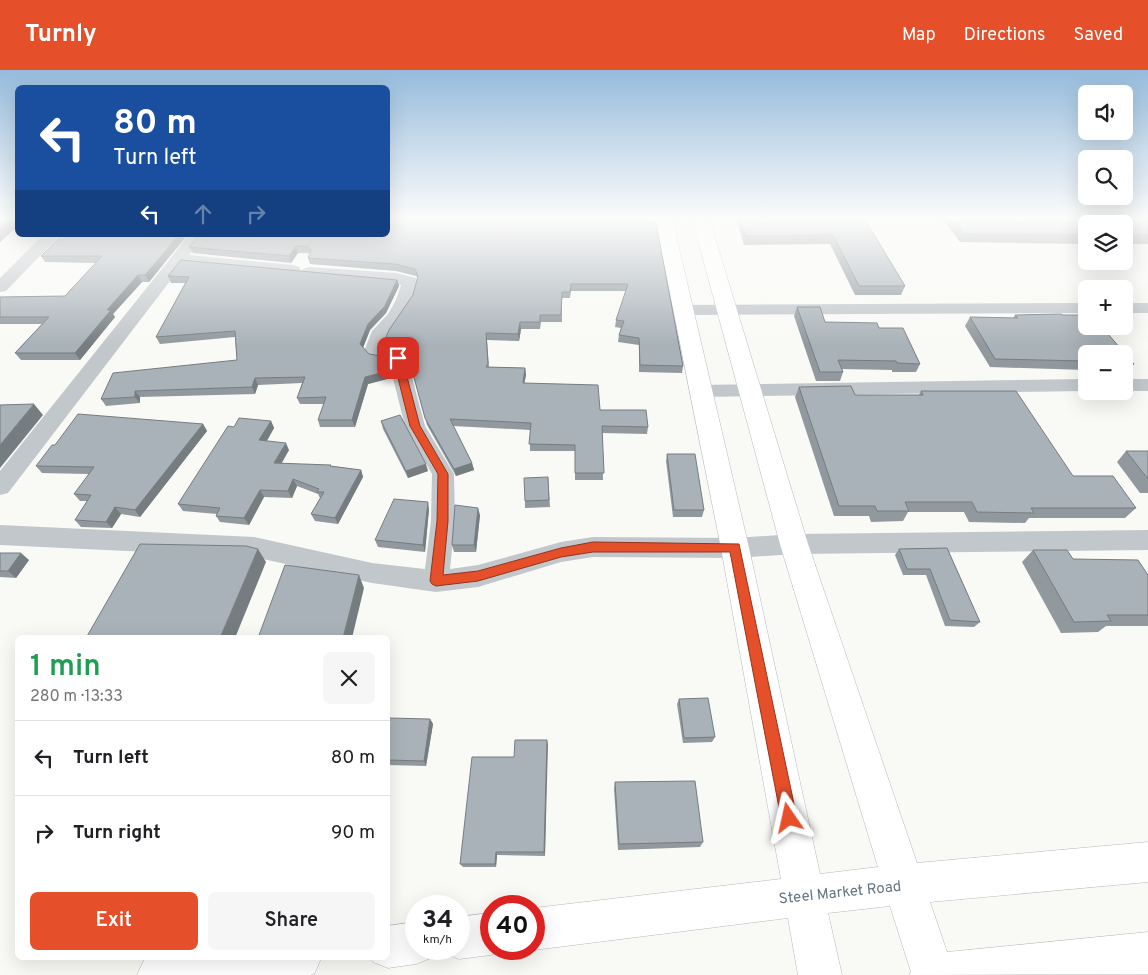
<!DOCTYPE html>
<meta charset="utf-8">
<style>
body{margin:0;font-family:Overpass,sans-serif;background:#f6f6f6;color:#202124;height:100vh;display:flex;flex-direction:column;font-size:19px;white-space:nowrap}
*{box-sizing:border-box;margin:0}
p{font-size:16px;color:#757577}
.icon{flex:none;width:28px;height:28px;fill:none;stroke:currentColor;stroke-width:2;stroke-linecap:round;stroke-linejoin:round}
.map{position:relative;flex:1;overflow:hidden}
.side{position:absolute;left:15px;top:565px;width:375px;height:325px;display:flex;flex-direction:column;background:#fff;border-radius:8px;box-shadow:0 5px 20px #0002}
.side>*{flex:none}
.hud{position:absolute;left:15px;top:15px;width:375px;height:152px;border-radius:8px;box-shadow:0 5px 20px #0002;background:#1a4fa0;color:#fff;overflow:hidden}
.tools{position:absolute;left:1078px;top:15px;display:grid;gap:10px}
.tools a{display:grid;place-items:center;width:55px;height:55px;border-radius:8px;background:#fff;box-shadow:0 5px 20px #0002;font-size:25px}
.speed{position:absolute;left:405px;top:825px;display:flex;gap:10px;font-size:25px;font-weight:700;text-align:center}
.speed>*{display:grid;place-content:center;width:65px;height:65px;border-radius:50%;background:#fff;box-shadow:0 5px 20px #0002;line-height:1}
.speed small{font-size:12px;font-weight:400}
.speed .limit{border:8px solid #d22;background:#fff;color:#111}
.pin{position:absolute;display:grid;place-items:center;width:42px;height:42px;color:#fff;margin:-21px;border-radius:10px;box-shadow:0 2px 8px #0006}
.me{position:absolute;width:55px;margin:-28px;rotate:349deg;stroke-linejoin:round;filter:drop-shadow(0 0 4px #0008)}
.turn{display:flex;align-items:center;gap:18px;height:105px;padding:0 15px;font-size:22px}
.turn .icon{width:65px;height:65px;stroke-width:2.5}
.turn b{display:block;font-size:35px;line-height:42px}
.lanes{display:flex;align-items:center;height:48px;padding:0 15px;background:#0003;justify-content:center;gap:25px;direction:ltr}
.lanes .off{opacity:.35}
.round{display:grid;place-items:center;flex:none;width:52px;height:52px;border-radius:8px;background:#f6f6f6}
.head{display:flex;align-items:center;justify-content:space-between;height:85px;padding:0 15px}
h1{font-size:30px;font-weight:600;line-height:38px;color:#1e9e55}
.cta{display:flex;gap:10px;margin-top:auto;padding:10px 15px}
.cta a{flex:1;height:58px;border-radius:8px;background:#e54f2a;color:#fff;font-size:20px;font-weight:600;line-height:58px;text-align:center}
.cta a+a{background:#f6f6f6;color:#202124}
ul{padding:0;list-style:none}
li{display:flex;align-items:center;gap:15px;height:75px;padding:0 15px;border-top:1px solid #e0e0e0}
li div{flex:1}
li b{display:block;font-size:19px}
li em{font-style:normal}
header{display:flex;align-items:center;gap:30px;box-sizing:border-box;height:70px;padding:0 25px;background:#e54f2a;color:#fff}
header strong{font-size:24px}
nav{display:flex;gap:28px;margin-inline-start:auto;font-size:18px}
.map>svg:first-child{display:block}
</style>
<header>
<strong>Turnly</strong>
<nav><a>Map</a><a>Directions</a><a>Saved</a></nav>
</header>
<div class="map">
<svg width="1148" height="905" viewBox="0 0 1148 905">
<rect width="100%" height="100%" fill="#f9f9f6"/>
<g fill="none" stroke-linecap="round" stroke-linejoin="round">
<g stroke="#b4bbbf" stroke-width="1">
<path id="secondary" d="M655,148h17l77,330 71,326 58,-7 -98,-323 -88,-326h17l99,326 109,319 231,-21v40l-218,20 17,50 201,-20v42l-239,1 2,-3 -21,-66 -62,7 14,62h-44l-10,-57 -254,32 -3,-1h3v-41l247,-29 -60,-331z
M491,843v36h15l-15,6 -32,4 -15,-6 -2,-4h17v-32z
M416,852v27h19l-4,9 -15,6 -28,4 -15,-6 -2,-4h17v-32z
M149,888h172l-6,15 -5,2h-173l7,-15z"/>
</g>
<path fill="#c2c7cb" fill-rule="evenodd" d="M43,165h17l-54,56 -6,1v-14z
M189,165h16l-16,20 104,10 6,2 2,3 -2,3 -6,2 -110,-11 -175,229 -8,2v-24z
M309,197l87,6 20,5 2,4c-3,14 -7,26 -16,37 -10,14 -13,14 -19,31l18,3 6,6 18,67 29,48 1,47 -5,48 28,-4 83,-23 32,-5 142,1 59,-4 354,-4v20l-354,4 -59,4 -142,-1 -32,5 -83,25 -42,5 -64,-9 -118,-26 -254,-12v-20l254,12 118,26 53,6 6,-48 1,-47 -27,-48 -16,-64 -18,-3 -7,-8 8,-20 16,-17 8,-14 5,-15 -98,-10 -2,-3 2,-3z
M1086,233v10l-404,2 -6,-1 -3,-4 3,-4 6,-1z
M1124,233h24v10h-24z
M1086,309v12l-387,6 -7,-1 -3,-5 3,-5 7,-1z
M1124,309h24v12h-24z"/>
<use href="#secondary" fill="#fff" fill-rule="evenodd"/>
</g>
<path fill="#91999e" d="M655,148l28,148 -1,7 -43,-1v-27l-21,-3 1,-7 2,-7 -6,-1 1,-7 10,-29h-55l-1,7h-8v24h-21l-1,7h-19l-2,12 -32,-1 2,27 36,1 1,7 -2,8 124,44 -1,7 -45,-1 1,47h-28v-29h-45v-21l-77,-4 19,37 2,7 -18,6 -29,-51 -18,-66 -8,-8 -15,-2 -2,-7 29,-47 5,-17 -2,-2 -20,-5 -86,-7 -2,-6 2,-5h-12l-7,10 -98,-10 -4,-6z
M736,148h128l41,68 -4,9h-46l-25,-51 -86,1z
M942,148h206v26h-24v-20h-38v20l-126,-2z
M187,165l-38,47h-7l-29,32 2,3 -35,43h-59l-6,-7 27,-29h-42v-27l65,-1 31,-33 -51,-1 -4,-6z
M168,206l229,4 2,6 -13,27 -16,17 -7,18 28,30 -23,6 -13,43h-35l-2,-7 6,-16h-24l-3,-6 5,-15 -44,2 -3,9 -115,3v6l-34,3 -5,-7 136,-39 -2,-23 -75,7 -4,-7 29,-54h-14z
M797,237l28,15 54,6 41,36 -4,8h-24v-2l-50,-1 1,3 -3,9h-24l-22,-65z
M1061,244l2,1h23v11h15l33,38 -7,8h-3v-18h-38v16l-96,-3 -25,-41 5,-9 43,1 2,-3z
M799,317l56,8h64l2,-4 152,85 63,32 -11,10h-96l-4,5 -56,-1 -5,-10h-56l-5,9 -32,1 -2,-6h-35l-39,-119z
M271,351l3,7 -7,13 22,9 -8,13 51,3 29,4 2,7 -25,47 -23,-3 -4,-7 9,-16 -2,-4 -21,-8 -5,12 -28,-1 -15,28 -29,-3 -4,-6 1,-2 -34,-3 -5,-7 56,-77z
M381,351l47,50 -20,7 -25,-49z
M203,354l4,7 -67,86 -19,-3 -9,14 -31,-1 -6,-7 12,-19h-7l-6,-7 15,-20 -47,-1 -6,-7 19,-21z
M1126,381h22v42h-8l-23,-31z
M667,384l37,56 -2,7h-29l-7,-56z
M548,407l2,30 -25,1v-7z
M429,439l-4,43 -47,-5 -3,-7z
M480,445l-4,37h-22l-2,-7z
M947,478l33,74 -6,5 -29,-1 -19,-51h-23l-8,-20 4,-6z
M1033,480l115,25v51h-42l-8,6 -37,1 -39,-71z
M0,483l29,7 -13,18 -16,-1z
M679,629l36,38 -3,5 -29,1 -6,-39z
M430,649l3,5 -7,42 -38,-1v-41z
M547,670l-2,116 -48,-1 -1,12h-33l-3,-3 54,-107z
M615,712l88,60 -3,5 -82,3 -4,-61z"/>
<path fill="#767d81" d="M11,148h7v8l-18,16v-13z
M179,165h8l-38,47 -4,-7z
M296,176l2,7 -7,10 -2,-7z
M138,205l4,7 -29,32 2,3 -35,43 -5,-7 32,-43z
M397,210l2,6 -13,27 -16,17 -8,20 -2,-6 8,-20z
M520,252l1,7 -2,12 -1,-7z
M386,287l5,21 -23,6 -13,43 -3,-7 13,-43z
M525,298l1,7 -3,15v-7z
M255,308l3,7 -3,9 -3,-7z
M135,321l5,6v6l-5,-6z
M34,334l9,11 -43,53v-23z
M271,351l3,7 -11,19 -4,-7z
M203,354l4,7 -67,86 -5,-7z
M286,373l3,7 -11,20 -4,-7z
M472,393l2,7 -18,6 -2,-7z
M426,394l2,7 -20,7 -2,-7z
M361,400l2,7 -25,47 -3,-6z
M293,409l4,7 -5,12 -4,-7z
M260,420l4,7 -15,28 -5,-7z
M428,432l1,7 -4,43 -2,-7z
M115,437l6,7 -9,14 -6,-6z
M478,438l2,7 -4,37 -2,-7z
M258,479l8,13 -31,76h-15z
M21,483l8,7 -13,18 -8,-7z
M359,505l5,13 -12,50h-9z
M430,649l3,5 -7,42 -2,-5z
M547,670l1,5 -3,111 -1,-4z
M496,782l1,3 -1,12 -1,-3z"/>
<path fill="#a9b2b8" stroke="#767d81" d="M0,148h11l-11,11z
M388,148h267l28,148 -43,-1 -1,-27 -20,-3 5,-14 -8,-1 12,-36h-57l-1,8h-8l-1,23h-21v7h-20l-2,12 -32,-1 2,31 -2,3 39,1 -2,15 75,2 2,25h46l2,17 -46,-1 2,47h-29v-28l-46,-1 2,-21 -81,-4 22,44 -18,6 -29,-51 -18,-66 -7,-8 -16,-2 5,-12 24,-35 5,-19 -3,-7 -20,-5 -87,-6 3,-8 -3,-4h-12l-7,10 -100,-9 10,-12h189z
M740,148h124l41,68h-46l-26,-51 -87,1z
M953,148h195v17h-24v-11h-38v11l-122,-1z
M62,165h117l-34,40h-7l-31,35h4l-36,43h-60l34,-36h-49v-20l65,-1 37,-40h-61z
M181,190l216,20 -12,26 -17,18 -8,20 9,10 17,3 3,14 -24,6 -13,43h-34l8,-23 -29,1 8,-21 -50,1 -3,9 -117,4v6l-34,2 12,-26 124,-13 -2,-29 -79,6 33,-60 -21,-1z
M797,237h23l5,15 52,1 2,5h24l17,36 -23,-1 -1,-2 -58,-1 5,12h-23z
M1061,244l2,1h23v11h15l33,38h-10v-10h-38v7l-91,-2 -25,-42 48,1 -3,-3z
M851,316l4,9h68l-2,-4h95l57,85h40l23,32h-105l3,5 -57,-1 -5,-10h-67l4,9h-32l-2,-5h-36l-40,-119z
M34,334l-34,41v-40z
M78,344l125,10 -68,86 -20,-3 -9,15 -31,-2 16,-25 -17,-1 20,-27 -58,-1 16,-21h3z
M400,345l26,49 -20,7 -25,-50z
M239,348l32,3 -12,19 27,3 -12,20 57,2 -1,1 31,4 -26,48 -24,-4 13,-22h-7l2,-3 -26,-10 -5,12 -28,-1 -16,28 -28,-2 4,-8 -42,-4 50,-78 6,1z
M1126,381h22v28z
M667,384h28l9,56h-30z
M548,407l1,23 -24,1 -1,-23z
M394,429l34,3 -5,43 -48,-5z
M455,435l23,3 -4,37h-22z
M140,474l106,2 12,3 -38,89h-134z
M947,478l33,74 -30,-2 -20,-51h-23l-8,-20z
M1033,480h34l6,9 65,1 10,15v40h-41l4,6 -37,1z
M0,483h21l-13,18h-8z
M285,495l74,10 -16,63h-85z
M708,628l7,39 -31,1 -5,-39z
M389,648l41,1 -6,42 -36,-1v-36z
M515,670h32l-3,112h-48l-1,12h-35l12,-107h42z
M695,711l8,61 -84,2 -4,-62z"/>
<linearGradient id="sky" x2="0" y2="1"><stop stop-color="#95bbdc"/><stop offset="0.54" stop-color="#fcfcfb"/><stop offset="1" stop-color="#fcfcfb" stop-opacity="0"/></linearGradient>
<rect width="1148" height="275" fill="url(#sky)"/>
<path fill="#e54f2a" stroke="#95331b" d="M398,286l4,2 18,68 28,48v47l-5,54 35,-4 83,-23 32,-6 146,2 58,274 -2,6 -6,2 -5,-2 -3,-6 -51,-266h-137l-32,5 -83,24 -42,5 -4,-2 -2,-3 7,-60 1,-47 -28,-48 -17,-68z"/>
<g text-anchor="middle" stroke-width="5" stroke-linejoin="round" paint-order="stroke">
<g font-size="15" fill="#637582" stroke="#fff">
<text transform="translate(840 822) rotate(-6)" y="5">Steel Market Road</text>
</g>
</g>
</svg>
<div class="tools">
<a><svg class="icon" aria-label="sound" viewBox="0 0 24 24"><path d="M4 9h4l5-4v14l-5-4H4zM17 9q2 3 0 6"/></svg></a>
<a><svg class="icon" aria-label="search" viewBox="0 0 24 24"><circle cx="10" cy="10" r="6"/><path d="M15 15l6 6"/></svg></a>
<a><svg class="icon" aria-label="layers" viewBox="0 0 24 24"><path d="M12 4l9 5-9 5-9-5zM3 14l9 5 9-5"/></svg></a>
<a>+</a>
<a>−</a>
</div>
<div class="speed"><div>34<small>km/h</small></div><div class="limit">40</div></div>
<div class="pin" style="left:398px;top:288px;background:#d93025"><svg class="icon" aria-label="arrive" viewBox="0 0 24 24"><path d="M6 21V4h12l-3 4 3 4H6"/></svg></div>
<svg class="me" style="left:789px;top:748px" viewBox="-20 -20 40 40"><path d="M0-17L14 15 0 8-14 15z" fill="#e54f2a" stroke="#fff" stroke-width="4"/></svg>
<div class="hud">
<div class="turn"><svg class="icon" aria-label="left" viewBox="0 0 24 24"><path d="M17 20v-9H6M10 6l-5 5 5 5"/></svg><div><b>80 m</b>Turn left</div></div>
<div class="lanes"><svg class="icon" aria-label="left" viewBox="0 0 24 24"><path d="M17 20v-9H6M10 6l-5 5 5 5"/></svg><svg class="icon off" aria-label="ahead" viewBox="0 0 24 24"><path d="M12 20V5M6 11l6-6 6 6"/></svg><svg class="icon off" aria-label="right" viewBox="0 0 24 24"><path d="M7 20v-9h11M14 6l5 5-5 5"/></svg></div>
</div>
<section class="side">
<div class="head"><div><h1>1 min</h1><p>280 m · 13:33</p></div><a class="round"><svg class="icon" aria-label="close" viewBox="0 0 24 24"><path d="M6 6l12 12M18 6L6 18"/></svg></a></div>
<ul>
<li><svg class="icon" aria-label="left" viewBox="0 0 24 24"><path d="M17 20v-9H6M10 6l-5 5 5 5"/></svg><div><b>Turn left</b></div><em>80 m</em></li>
<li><svg class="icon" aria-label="right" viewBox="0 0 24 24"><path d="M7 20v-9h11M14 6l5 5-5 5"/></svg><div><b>Turn right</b></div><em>90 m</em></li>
</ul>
<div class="cta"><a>Exit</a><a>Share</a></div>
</section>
</div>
